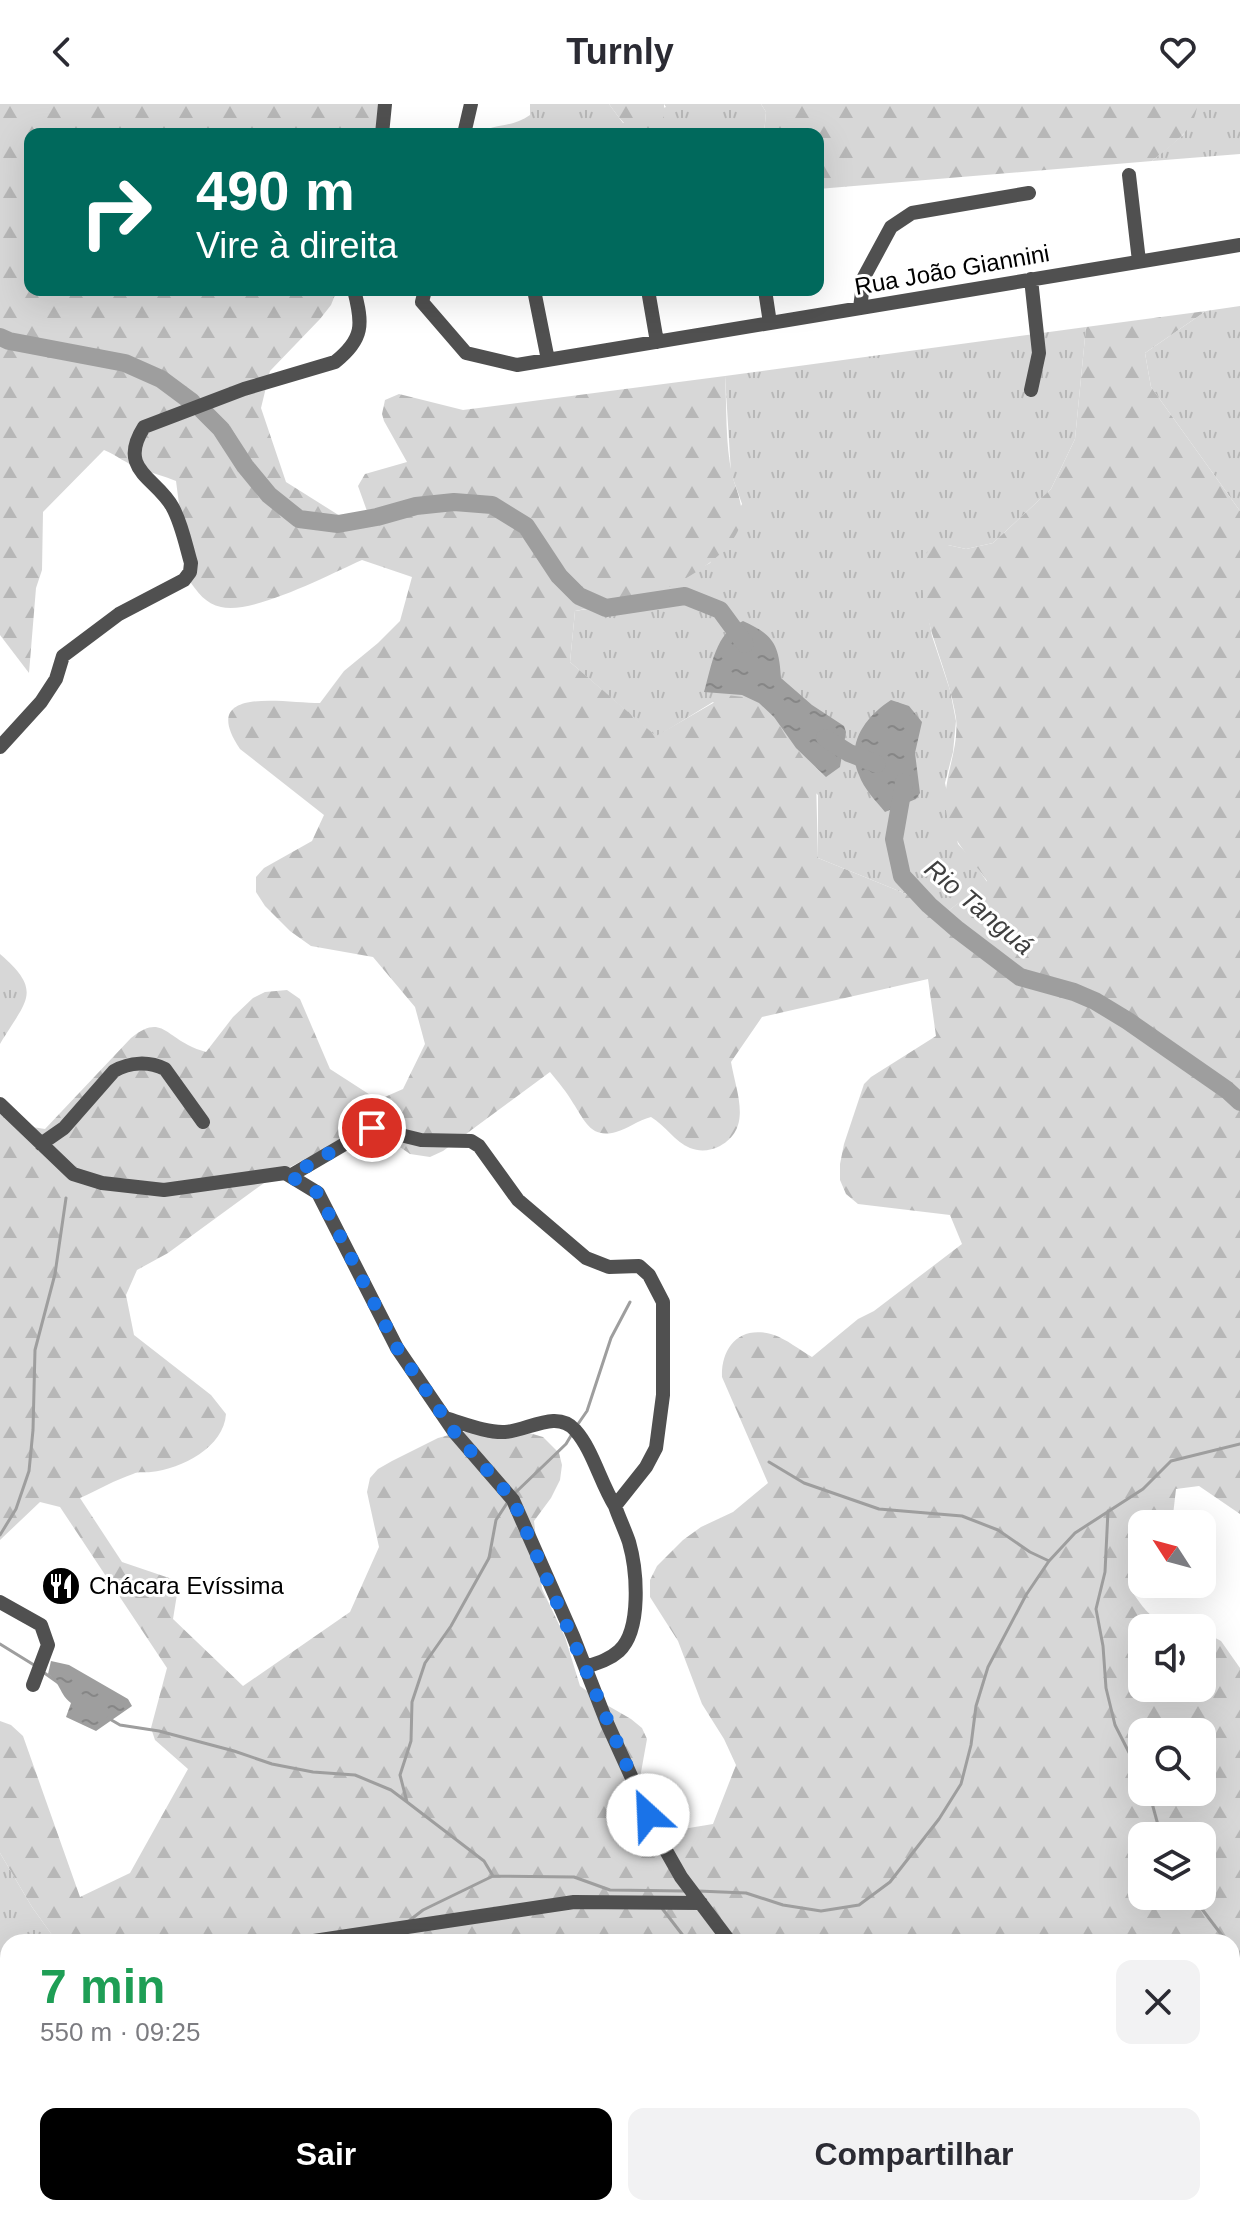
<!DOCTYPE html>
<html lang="pt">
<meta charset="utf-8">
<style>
body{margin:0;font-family:Arial,sans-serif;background:#f2f2f3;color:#2b2b33;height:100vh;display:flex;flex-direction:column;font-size:30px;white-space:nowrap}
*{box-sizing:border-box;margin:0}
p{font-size:26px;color:#7c7c81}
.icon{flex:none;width:44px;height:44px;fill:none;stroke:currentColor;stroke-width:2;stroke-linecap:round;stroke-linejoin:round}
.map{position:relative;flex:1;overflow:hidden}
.panel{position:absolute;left:0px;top:1830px;width:1240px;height:282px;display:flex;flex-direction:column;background:#fff;border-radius:24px 24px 0 0;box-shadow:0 8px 32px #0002}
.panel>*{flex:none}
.top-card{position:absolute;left:24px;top:24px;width:800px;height:168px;border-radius:16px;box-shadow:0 8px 32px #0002;background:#00695c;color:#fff;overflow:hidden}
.needle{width:52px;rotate:306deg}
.fabs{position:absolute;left:1128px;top:1406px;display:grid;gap:16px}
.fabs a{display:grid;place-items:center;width:88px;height:88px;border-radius:16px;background:#fff;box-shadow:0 8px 32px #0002;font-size:40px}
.pin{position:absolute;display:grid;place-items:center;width:68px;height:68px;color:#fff;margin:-34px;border:4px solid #fff;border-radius:50%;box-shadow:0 2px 8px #0007}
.me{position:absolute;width:88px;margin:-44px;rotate:335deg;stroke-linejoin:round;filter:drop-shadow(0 0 6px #0008)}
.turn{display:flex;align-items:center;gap:28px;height:168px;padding:0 40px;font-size:36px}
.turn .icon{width:104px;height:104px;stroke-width:2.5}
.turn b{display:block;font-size:56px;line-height:68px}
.round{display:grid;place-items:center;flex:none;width:84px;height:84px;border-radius:16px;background:#f2f2f3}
.overview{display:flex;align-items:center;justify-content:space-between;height:136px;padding:0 40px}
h1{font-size:48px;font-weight:600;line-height:60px;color:#1e9e55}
.button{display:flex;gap:16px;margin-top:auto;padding:16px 40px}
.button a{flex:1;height:92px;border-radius:16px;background:#000;color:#fff;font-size:32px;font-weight:600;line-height:92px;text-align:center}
.button a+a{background:#f2f2f3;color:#2b2b33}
header{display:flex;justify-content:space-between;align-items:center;height:104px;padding:0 40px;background:#fff;font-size:36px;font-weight:600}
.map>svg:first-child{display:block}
</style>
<header><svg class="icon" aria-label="back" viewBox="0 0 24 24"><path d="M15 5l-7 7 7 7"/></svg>Turnly<svg class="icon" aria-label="heart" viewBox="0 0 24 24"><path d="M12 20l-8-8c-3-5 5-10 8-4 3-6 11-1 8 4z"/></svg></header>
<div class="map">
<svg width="1240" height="2111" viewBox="0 0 1240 2111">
<defs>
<pattern id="grass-tufts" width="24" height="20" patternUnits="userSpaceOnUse" patternTransform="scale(2)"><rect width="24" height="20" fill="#d7d7d7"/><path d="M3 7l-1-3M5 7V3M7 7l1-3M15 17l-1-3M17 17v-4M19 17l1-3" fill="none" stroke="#b7b7b7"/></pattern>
<pattern id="forest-firs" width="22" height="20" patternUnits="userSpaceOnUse" patternTransform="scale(2)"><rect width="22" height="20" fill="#d7d7d7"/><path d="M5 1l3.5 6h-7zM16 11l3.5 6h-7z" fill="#b7b7b7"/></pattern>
<pattern id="water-ripples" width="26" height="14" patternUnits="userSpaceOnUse" patternTransform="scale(2)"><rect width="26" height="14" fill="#9e9e9e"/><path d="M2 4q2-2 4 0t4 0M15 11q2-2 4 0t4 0" fill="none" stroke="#868686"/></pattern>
</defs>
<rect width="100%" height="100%" fill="#fff"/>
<path fill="url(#grass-tufts)" d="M530,0h79l14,19 43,-16 -2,-3h97l5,8 -2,22h-288c19,-11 36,-6 54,-19z
M1197,0h43v50l-88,7 31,-26z
M1240,202v205l-89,-124 -6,-34 61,-42z
M1086,223l-11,112 -24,50 -58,54 -27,6 -18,-4 -25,44 9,47 18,54 6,31 -3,31 -8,31 13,61 14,15 15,23 -39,29 -130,-53v-63l-105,-93 -57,35 -86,-75 5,-51 61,-10 74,-38 32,-59 -11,-31 -6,-97z
M0,850c44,38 26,46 0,90z
M0,1749l32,54 25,35h-49v40l-8,-1z
M82,2104h250l2,7h-254z"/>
<path fill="url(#forest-firs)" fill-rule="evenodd" d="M0,0h382v30h-352v156h307l-6,15 -11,14 -50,52 -9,37 25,74 62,39 19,-10 -9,-25 7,-12 42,-12 -23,-41 -2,-7 3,-14 14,-6 64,16 262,-34c2,32 0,67 7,98 4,17 12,30 9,48 -8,37 -73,68 -105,79 -19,6 -41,5 -61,10l-5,51 86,74 71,-41 24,3 14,9 21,23 30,49 2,79 130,53 39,-30c-13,-20 -33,-37 -39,-61 -10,-35 12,-67 8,-102 -8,-55 -41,-105 -33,-161l11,-12h14l18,4 27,-6 58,-54 24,-50 11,-112 120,-16 -61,42 6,34 89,124v1003l-41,-28 -23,3 -4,35h-30v51l-13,12c23,34 23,33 63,41h-50v60h60v-57l19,10 19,27v535l-18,12h-639l-6,-7h655v-266h-1175l-25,-35 -32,-54v-132l11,4 12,11 57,161 50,-24 58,-104 -33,-29 -4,-12 16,-60 -107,-161 -20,-5 -40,38v-443l19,28 26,4 86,-91c28,-22 32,-6 57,7 5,3 12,5 18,7l27,-35 20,-19 12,-6 22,-2 13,9 30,70 48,31 25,-11 22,-45 -10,-37 -42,-50 -62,-11 -21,-15 -25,-25 -9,-14v-15l8,-9 48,-27 12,-26 -84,-66c-43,-64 43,-46 80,-46l24,-32 34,-28 22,-22 12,-44 -50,-17c-32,14 -109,55 -141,47 -15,-3 -24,-15 -32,-27l-13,-99c-12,-5 -25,-8 -37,-13 -12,-4 -23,-13 -35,-18l-61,62 -1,58 -6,18 -7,85 -29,-38zM928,875l8,57 -65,41 -7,7 -20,60 -4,20v16l6,14 12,10 92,11 12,29 -88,67 -16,8 -46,38c-12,-7 -26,-18 -38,-22 -33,-11 -53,11 -52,42l46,106 -35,29 -32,15 -18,13 -26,26 -7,14v17l28,44 24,63 22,35 12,26 -23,59 -48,8 -31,-21 13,-72 -5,-11 -11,-9 -26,-15 -25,-18 -15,-49 -23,-48 -8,-68 17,-23 9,-18 2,-15 -3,-12 -16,-16 -17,-5h-66l-22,6 -46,23 -14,8 -8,9 -3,14 12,55 -29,65 -107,74 -70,-67 5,-31 -3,-8 -53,-18 -42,-64c18,-8 35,-18 53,-24 6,-3 12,-1 18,-2 31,-3 73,-25 75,-58l-15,-19 -77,-60 -8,-40 11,-25 31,-17 107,-78 87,-46 22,7 26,18 20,3 13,-6 107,-79c8,10 17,20 23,31 12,18 18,36 43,29 12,-3 22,-12 35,-15 14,8 24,25 39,31 10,4 20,3 30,-2 33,-18 16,-54 11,-84l31,-45zM1142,1628h60v60h-60zM1142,1732h60v60h-60z
M609,0h55v16c-24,27 -39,6 -55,-16z
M761,0h436v1c-1,25 -27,41 -45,56l-334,28v-55h-54l2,-22z
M0,1936l8,4v164h74l-2,7h-80z"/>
<path fill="url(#water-ripples)" d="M743,517c31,14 36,24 38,57l31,27 32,21 2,6 -6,35 -14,10 -30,-29 -22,-31 -15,-14 -17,-8 -38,-3c8,-27 11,-59 39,-71z
M891,596l18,6 13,16 -7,31 5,40 -4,6 -31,13c-9,-11 -21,-23 -26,-37 -14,-31 7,-59 32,-75z
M51,1557l18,4 59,34 4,7 -36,25 -30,-14 5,-14c-12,-9 -10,-20 -23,-29z"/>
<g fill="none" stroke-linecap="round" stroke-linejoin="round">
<path stroke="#9e9e9e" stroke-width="3" d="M578,1320l9,-13 24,-73 19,-36
M769,1358l35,21 75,26 83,7 36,14 32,22 19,9
M514,1390l52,-50 6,-10
M1108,1407l-3,61 -9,37 7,37 3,42 9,37 27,53
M0,1431l16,-26 13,-38 4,-41 2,-80 20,-76 11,-76
M0,1540l34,21
M43,1568l17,12
M108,1614l12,7 39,6 75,20 38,13 41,8 42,3 36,15 16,12 77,59 9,15
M1149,1688l12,44
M407,1698l-7,-27 11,-34 1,-39 13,-39 26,-37 38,-68 7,-38 13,-20
M698,1787l48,2 37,12 38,6 38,-6 31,-23 49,-63 22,-35 10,-39 5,-39 12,-39 38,-72 23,-34 26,-28 68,-44 28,-28 69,-17
M1192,1792l35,46
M661,1803l27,35
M410,1816l13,-10 70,-34 81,1 36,13 74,1
M381,1838l11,-7
M1232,1843l8,8
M104,2104l5,7
M1087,2104l14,7"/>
<path stroke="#9e9e9e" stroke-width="18" d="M0,233l9,4 116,22 36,16 31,23
M202,306l19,19 24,37 24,29 30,24 39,5 39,-7 39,-11 38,-4 38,3 34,21 33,50 20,20 27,12 79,-12 35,14 25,34
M825,634l24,15 28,11
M904,678l-10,57 8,37 27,29 29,25 62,47 54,15 21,9 33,20 99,69 13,12"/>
<path stroke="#505050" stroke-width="14" d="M382,30l3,-30
M464,30l7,-30
M1129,71l10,86
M1031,175l8,74 -8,37
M425,186l-3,12 44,51 51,12 723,-120
M534,186l14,70
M648,186l9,52
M765,186l5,33
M860,204l4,-31 27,-50 21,-14 117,-20
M0,643l41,-45 15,-23 7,-23 56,-42 65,-34 6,-8 1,-9c-5,-17 -9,-38 -18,-55 -15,-30 -57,-37 -29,-81l100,-38 91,-27c29,-23 28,-38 19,-72
M0,1000l73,70 29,9 62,7 121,-17 33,20 79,155 58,85 58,67 60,136 34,87 53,117 21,37 49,65
M41,1040l23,-16 50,-57c16,-9 35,-10 51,-2l38,53
M290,1072l82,-48 49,12 50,1 8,5 39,54 68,58 23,9 30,-1 10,9 14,27v93l-7,53 -10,19 -31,39c-15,-24 -22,-56 -40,-76 -18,-21 -48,1 -70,2 -19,1 -42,-9 -60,-14
M0,1498l41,23 7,20 -15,40
M585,1563c13,-4 24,-7 34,-16 23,-21 18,-81 10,-109 -4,-12 -10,-24 -14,-36
M307,1838l267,-40 127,1
M153,2104l1,7
M1149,2104l6,7
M376,2106l4,5"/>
</g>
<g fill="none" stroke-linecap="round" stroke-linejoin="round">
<path stroke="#1a73e8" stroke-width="14" stroke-dasharray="0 25.2" d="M372,1024l-82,48 28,17 79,155 58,85 58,67 135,315"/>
</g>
<defs>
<g id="restaurant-disc" transform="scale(2)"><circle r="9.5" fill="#000" stroke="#fff"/><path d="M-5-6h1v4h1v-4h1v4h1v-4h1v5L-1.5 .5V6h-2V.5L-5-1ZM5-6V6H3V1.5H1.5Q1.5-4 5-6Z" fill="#fff"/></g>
</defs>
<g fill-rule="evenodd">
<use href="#restaurant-disc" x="61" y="1482"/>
</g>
<g text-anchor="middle" stroke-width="6" stroke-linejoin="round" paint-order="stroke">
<g font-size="24" fill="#000" stroke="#fff">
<text transform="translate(952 166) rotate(-10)" y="8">Rua João Giannini</text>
</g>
<g font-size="24" fill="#000" stroke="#fff" text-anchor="start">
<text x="89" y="1490">Chácara Evíssima</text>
</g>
<g font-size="26" font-style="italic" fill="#3f3f3f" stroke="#fff">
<text transform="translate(979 803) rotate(40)" y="9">Rio Tanguá</text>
</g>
</g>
</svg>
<div class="fabs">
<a><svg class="needle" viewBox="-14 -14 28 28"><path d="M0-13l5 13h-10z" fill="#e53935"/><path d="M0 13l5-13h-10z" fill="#7c7c81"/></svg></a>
<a><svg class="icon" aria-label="sound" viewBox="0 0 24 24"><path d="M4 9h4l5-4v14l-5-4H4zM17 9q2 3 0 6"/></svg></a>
<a><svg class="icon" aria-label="search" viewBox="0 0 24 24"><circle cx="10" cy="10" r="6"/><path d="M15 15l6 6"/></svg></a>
<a><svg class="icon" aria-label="layers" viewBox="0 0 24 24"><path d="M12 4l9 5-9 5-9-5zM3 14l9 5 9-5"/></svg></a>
</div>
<div class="pin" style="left:372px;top:1024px;background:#d93025"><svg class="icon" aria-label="arrive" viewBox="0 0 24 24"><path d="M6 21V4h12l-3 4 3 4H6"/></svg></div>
<svg class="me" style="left:648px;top:1711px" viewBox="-20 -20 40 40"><circle r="19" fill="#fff"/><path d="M0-13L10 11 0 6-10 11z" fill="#1a73e8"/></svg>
<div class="top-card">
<div class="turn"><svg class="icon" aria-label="right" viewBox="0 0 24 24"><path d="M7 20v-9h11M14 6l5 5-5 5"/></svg><div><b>490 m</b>Vire à direita</div></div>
</div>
<section class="panel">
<div class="overview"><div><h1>7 min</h1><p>550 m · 09:25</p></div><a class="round"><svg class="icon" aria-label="close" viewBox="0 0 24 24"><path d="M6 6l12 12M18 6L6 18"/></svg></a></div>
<div class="button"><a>Sair</a><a>Compartilhar</a></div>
</section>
</div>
